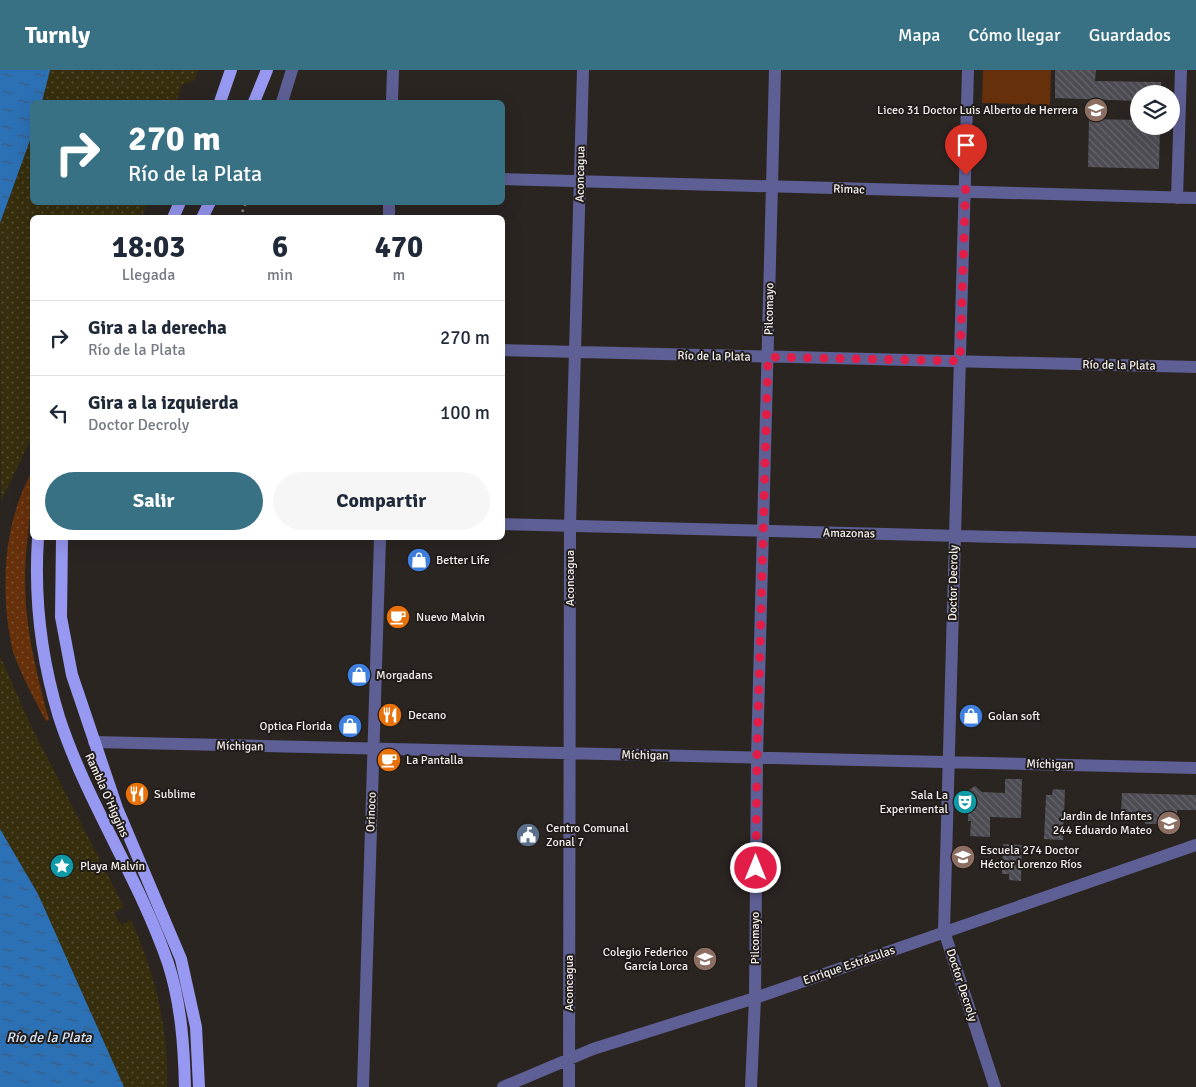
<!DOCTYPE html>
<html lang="es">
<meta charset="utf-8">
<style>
body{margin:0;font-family:Signika,sans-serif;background:#f6f6f7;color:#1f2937;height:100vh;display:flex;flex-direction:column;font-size:19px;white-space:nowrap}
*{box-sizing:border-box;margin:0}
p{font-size:16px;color:#747a83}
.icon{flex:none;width:28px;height:28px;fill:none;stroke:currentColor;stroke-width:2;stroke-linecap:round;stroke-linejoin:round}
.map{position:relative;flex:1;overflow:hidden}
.drawer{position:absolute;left:30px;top:145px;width:475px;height:325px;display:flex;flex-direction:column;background:#fff;border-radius:8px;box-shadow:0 5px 20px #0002}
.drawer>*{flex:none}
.banner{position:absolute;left:30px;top:30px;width:475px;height:105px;border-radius:8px;box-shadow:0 5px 20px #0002;background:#377183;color:#fff;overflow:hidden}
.fabs{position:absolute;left:1130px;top:15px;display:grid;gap:10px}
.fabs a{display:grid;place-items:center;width:50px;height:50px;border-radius:50%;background:#fff;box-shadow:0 5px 20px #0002;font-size:25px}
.pin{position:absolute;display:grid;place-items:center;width:42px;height:42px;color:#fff;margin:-51px -21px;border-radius:50% 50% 50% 0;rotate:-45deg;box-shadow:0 0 5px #0007}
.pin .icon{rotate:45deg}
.me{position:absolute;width:55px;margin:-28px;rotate:0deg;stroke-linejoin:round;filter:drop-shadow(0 0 4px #0008)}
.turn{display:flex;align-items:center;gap:18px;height:105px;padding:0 15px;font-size:22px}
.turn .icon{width:65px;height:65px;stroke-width:2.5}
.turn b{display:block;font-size:35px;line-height:42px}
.eta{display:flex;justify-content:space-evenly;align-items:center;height:85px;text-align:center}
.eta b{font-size:30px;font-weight:700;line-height:35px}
.primary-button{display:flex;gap:10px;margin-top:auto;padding:10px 15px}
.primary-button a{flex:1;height:58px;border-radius:30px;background:#377183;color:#fff;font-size:20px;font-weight:700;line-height:58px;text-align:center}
.primary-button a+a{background:#f6f6f7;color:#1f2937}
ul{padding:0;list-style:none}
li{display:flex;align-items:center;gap:15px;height:75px;padding:0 15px;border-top:1px solid #e0e1e3}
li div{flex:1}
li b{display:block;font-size:19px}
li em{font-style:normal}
header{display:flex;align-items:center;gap:30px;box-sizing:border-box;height:70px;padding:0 25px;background:#377183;color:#fff}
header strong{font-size:24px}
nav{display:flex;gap:28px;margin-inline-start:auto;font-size:18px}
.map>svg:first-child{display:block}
</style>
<header>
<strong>Turnly</strong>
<nav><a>Mapa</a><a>Cómo llegar</a><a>Guardados</a></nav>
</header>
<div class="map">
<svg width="1196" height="1017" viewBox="0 0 1196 1017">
<defs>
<pattern id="grass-dots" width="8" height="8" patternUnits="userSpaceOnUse" patternTransform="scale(1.25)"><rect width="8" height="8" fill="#66300a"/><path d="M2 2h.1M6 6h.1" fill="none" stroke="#7c4e2e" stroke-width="1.8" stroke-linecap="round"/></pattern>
<pattern id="sand-dots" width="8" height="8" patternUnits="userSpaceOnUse" patternTransform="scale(1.25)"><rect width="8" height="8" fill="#362e0d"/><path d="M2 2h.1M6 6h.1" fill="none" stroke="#544d30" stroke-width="1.8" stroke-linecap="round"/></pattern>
<pattern id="water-ripples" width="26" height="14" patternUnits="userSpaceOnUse" patternTransform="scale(1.25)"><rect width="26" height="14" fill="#2c71b6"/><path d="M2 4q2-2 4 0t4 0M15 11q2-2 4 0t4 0" fill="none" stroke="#3a5c7e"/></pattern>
<pattern id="building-back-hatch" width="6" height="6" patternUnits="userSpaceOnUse" patternTransform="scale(1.25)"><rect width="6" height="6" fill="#4d4c53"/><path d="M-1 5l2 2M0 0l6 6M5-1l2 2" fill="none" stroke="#67666c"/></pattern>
</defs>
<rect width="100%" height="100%" fill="#2b2522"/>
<path fill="url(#grass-dots)" d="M32,401c1,39 -8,76 -7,114 1,47 12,91 24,135l-3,1c-12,-22 -24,-45 -33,-69 -13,-59 -11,-126 19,-181z"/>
<path fill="url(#sand-dots)" d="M50,0h148l-3,10 -12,4 -7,18h-134z
M32,65v67l116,1 -7,14 -109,1v219l-31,64 -1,-278z
M0,586l32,72 92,179 -10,6 7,12 10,-5c24,53 38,109 36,167h-43l-86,-193 -38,-65z"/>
<path fill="#66300a" d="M983,0h68l-1,35 -68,-2z"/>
<path fill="url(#water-ripples)" d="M0,0h50l-8,32h-10v33l-32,88z
M0,759l38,65 86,193h-124z"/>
<path fill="url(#building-back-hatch)" d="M1055,0h41l-1,11 66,1v12h-22v7l-84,-3z
M1089,49l50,1v6h21l-1,43 -71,-2z
M1005,709h17l-1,39 -31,-1v20l-20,-1 1,-15h-3l1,-31 6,-4 7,6 23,1z
M1053,719l12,1 -2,50 -19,-1 2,-44h6z
M1122,723l74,2v15h-19v20h-11v-6h-21v-12h-24z
M1003,774l19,1 -1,36 -12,-1v-6h-7z"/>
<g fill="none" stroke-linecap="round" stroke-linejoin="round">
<path stroke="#928d8b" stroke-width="2.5" stroke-dasharray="2.5 4" stroke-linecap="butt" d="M240,148l6,-16"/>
<path stroke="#5e5f94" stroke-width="12" d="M968,0l-24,861 51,156
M282,32l10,-32
M392,32l1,-32
M502,109l694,19
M1177,128l4,-128
M389,148v-16
M502,280l694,17
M502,454l694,18
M94,672l1102,26
M363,1017l17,-549
M503,1017l90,-38 162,-51 441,-153
M569,1017l1,-561 13,-456
M751,1017l4,-89 2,-241 18,-687"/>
<path stroke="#9798f1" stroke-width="12" d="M220,32l11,-32
M254,32l13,-32
M173,148l7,-16
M202,148l8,-16
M38,468c-4,61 3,120 21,179 28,86 80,161 109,246 13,40 16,83 17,124
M62,468l-1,79 11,58 45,133 64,151 15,68 3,60"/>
</g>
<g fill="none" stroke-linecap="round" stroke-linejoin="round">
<path stroke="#e11d48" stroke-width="9" stroke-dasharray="0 16.2" d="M756,798l1,-111 11,-400 192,4 6,-186"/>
</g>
<defs>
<g id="school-disc" transform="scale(1.25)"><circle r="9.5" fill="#8d6e63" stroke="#211c19"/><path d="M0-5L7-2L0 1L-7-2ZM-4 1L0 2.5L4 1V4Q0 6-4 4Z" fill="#fff"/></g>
<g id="shop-disc" transform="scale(1.25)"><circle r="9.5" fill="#3f7fe0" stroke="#211c19"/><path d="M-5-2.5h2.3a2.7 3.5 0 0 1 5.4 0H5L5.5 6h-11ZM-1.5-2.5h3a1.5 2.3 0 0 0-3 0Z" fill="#fff"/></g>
<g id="cafe-disc" transform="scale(1.25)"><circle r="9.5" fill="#e8710a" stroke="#211c19"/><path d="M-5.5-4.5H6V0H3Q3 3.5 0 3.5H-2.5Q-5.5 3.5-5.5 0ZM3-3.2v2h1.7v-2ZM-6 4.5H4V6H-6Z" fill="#fff"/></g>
<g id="restaurant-disc" transform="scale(1.25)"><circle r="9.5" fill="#e8710a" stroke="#211c19"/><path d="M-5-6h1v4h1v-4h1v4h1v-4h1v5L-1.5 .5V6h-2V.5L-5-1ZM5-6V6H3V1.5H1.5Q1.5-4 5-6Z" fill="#fff"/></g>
<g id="theatre-disc" transform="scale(1.25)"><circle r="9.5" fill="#0f9aa8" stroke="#211c19"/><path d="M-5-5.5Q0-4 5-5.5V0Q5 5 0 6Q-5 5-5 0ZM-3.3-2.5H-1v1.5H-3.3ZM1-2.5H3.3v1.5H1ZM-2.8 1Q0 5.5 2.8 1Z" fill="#fff"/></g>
<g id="civic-disc" transform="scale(1.25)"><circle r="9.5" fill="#5c6f8a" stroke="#211c19"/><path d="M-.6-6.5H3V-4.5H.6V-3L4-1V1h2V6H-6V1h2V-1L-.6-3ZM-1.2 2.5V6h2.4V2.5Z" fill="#fff"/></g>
<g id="sight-disc" transform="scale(1.25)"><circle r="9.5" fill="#0f9aa8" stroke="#211c19"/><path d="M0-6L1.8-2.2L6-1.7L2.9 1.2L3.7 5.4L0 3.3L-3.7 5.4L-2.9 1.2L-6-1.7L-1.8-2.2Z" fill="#fff"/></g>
</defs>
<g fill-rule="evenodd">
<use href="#school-disc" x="1096" y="40"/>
<use href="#shop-disc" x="419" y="490"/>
<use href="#cafe-disc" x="398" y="547"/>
<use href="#shop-disc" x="359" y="605"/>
<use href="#restaurant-disc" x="390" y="645"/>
<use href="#shop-disc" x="971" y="646"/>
<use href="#shop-disc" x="350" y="656"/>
<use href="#cafe-disc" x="389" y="690"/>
<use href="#restaurant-disc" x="137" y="724"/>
<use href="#theatre-disc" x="965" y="732"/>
<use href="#school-disc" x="1169" y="753"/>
<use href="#civic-disc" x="528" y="765"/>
<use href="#school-disc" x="963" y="787"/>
<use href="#sight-disc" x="62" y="796"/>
<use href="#school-disc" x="705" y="889"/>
</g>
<g text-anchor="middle" stroke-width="4" stroke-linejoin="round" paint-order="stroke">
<g font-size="12" fill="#f2eeec" stroke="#211c19" text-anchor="start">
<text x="1078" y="44" text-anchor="end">Liceo 31 Doctor Luis Alberto de Herrera</text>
<text x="436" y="494">Better Life</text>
<text x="416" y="551">Nuevo Malvin</text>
<text x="376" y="609">Morgadans</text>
<text x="408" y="649">Decano</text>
<text x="988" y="650">Golan soft</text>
<text x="332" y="660" text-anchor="end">Optica Florida</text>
<text x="406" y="694">La Pantalla</text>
<text x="154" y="728">Sublime</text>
<text x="948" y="729" text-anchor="end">Sala La<tspan x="948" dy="14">Experimental</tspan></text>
<text x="1152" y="750" text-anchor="end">Jardin de Infantes<tspan x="1152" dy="14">244 Eduardo Mateo</tspan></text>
<text x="546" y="762">Centro Comunal<tspan x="546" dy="14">Zonal 7</tspan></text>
<text x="980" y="784">Escuela 274 Doctor<tspan x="980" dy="14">Héctor Lorenzo Ríos</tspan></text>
<text x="80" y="800">Playa Malvín</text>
<text x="688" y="886" text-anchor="end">Colegio Federico<tspan x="688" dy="14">García Lorca</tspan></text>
</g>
<g font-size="12" fill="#f2eeec" stroke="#211c19">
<text transform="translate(580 104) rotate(-89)" y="4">Aconcagua</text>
<text transform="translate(849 119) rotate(2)" y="4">Rimac</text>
<text transform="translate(769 239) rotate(-89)" y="4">Pilcomayo</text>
<text transform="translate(714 286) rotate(1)" y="4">Río de la Plata</text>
<text transform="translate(1119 295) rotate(1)" y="4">Río de la Plata</text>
<text transform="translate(849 463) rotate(1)" y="4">Amazonas</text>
<text transform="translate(570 508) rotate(-90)" y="4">Aconcagua</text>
<text transform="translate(953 513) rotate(-89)" y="4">Doctor Decroly</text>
<text transform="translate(240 676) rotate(1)" y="4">Míchigan</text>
<text transform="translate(645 685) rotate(1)" y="4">Míchigan</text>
<text transform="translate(1050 694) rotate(1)" y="4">Míchigan</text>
<text transform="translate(107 725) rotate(66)" y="4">Rambla O'Higgins</text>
<text transform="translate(371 742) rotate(-88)" y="4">Orinoco</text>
<text transform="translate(755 868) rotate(-90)" y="4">Pilcomayo</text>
<text transform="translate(849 895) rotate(-19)" y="4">Enrique Estrázulas</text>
<text transform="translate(569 913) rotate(-90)" y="4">Aconcagua</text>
<text transform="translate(962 915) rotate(72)" y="4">Doctor Decroly</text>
</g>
<g font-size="14" font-style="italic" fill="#d4e5f8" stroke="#211c19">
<text x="49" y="972">Río de la Plata</text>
</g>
</g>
</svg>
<div class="fabs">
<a><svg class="icon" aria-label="layers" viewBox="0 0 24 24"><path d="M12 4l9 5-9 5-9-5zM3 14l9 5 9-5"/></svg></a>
</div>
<div class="pin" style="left:966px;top:105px;background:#d93025"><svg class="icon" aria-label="arrive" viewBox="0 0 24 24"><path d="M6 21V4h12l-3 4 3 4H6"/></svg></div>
<svg class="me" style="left:756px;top:798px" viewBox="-20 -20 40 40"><circle r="17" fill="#e11d48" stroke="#fff" stroke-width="3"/><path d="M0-11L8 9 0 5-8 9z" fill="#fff"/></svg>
<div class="banner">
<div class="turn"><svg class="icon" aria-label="right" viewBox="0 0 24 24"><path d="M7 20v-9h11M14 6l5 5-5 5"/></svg><div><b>270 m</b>Río de la Plata</div></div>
</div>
<section class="drawer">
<div class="eta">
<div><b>18:03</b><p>Llegada</p></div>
<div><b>6</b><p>min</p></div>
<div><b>470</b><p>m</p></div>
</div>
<ul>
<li><svg class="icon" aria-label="right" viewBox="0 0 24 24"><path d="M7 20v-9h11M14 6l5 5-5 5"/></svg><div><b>Gira a la derecha</b><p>Río de la Plata</p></div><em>270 m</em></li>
<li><svg class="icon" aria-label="left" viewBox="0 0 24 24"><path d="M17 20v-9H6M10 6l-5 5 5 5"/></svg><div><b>Gira a la izquierda</b><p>Doctor Decroly</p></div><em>100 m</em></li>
</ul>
<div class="primary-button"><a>Salir</a><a>Compartir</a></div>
</section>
</div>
